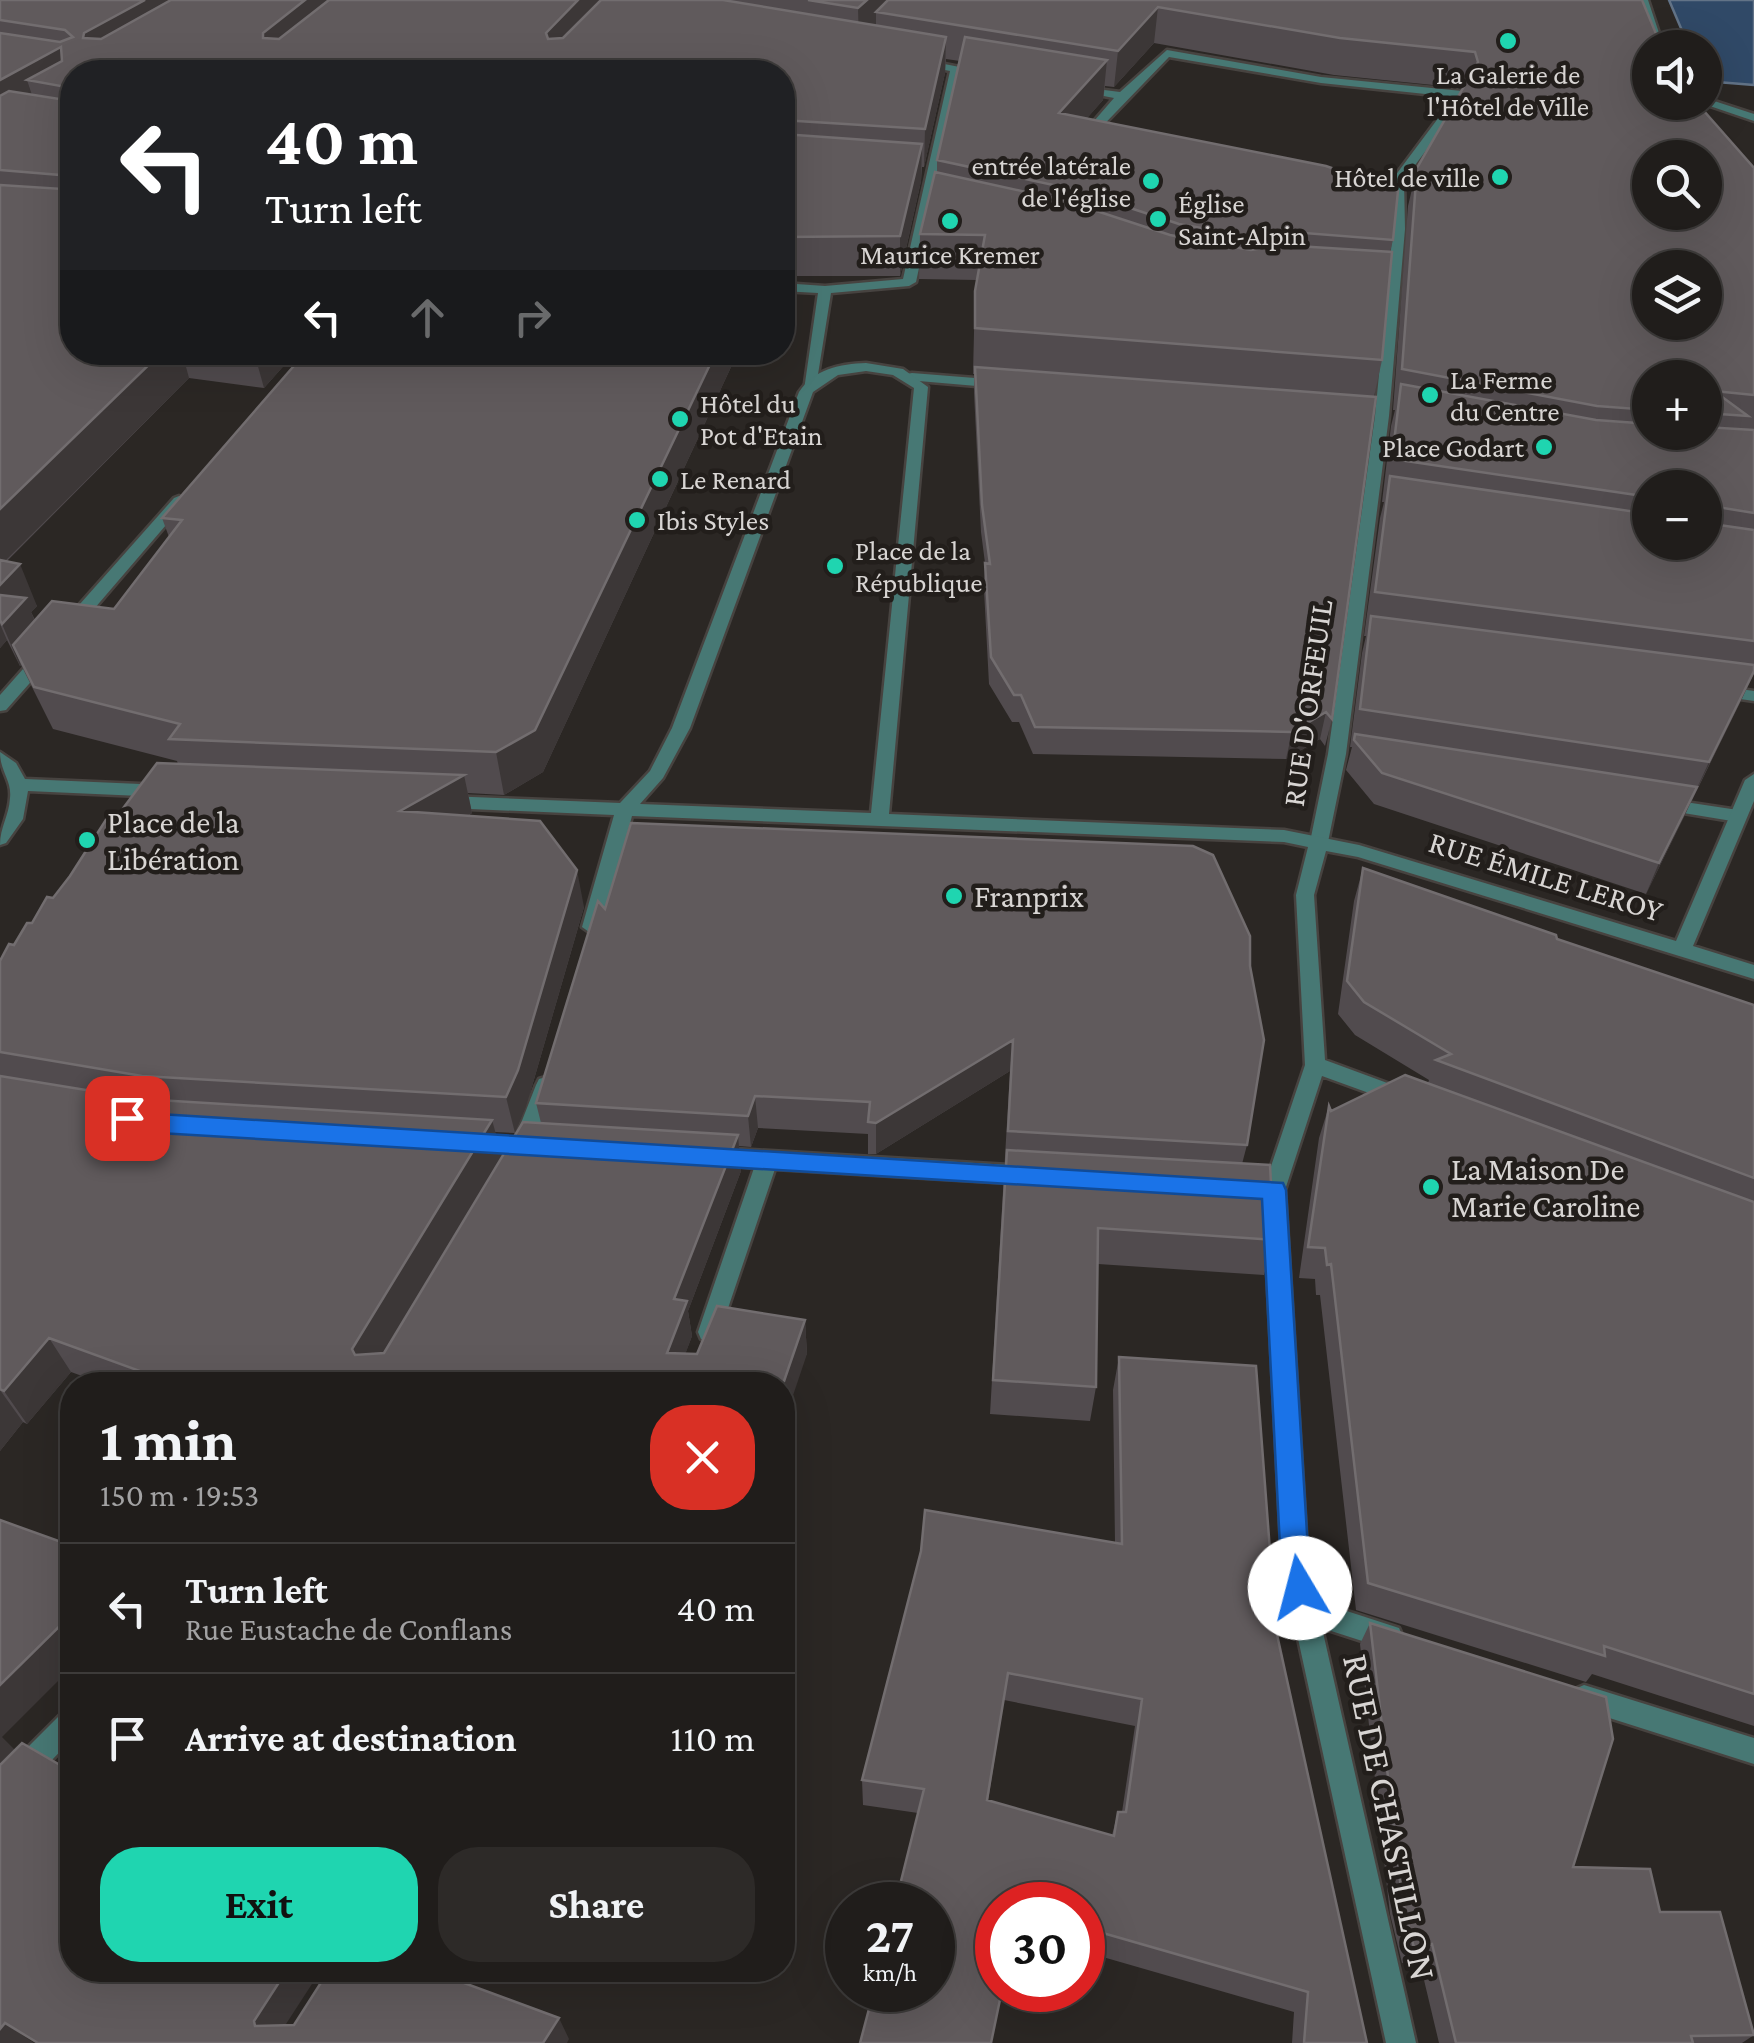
<!DOCTYPE html>
<meta charset="utf-8">
<style>
body{margin:0;font-family:"Crimson Pro",serif;background:#2d2a28;color:#f1f3f6;height:100vh;display:flex;flex-direction:column;font-size:38px;white-space:nowrap}
*{box-sizing:border-box;margin:0}
p{font-size:32px;color:#a2a2a3}
.icon{flex:none;width:55px;height:55px;fill:none;stroke:currentColor;stroke-width:2;stroke-linecap:round;stroke-linejoin:round}
.map{position:relative;flex:1;overflow:hidden}
.panel{position:absolute;left:60px;top:1372px;width:735px;height:610px;display:flex;flex-direction:column;background:#201d1b;border-radius:40px;box-shadow:0 10px 40px #0002,0 0 0 2px #3d3b3a}
.panel>*{flex:none}
.banner{position:absolute;left:60px;top:60px;width:735px;height:305px;border-radius:40px;box-shadow:0 10px 40px #0002,0 0 0 2px #3d3b3a;background:#202124;color:#fff;overflow:hidden}
.controls{position:absolute;left:1632px;top:30px;display:grid;gap:20px}
.controls a{display:grid;place-items:center;width:90px;height:90px;border-radius:50%;background:#201d1b;box-shadow:0 10px 40px #0002,0 0 0 2px #3d3b3a;font-size:50px}
.speed{position:absolute;left:825px;top:1882px;display:flex;gap:20px;font-size:50px;font-weight:700;text-align:center}
.speed>*{display:grid;place-content:center;width:130px;height:130px;border-radius:50%;background:#201d1b;box-shadow:0 10px 40px #0002,0 0 0 2px #3d3b3a;line-height:1}
.speed small{font-size:25px;font-weight:400}
.speed .limit{border:15px solid #d22;background:#fff;color:#111}
.pin{position:absolute;display:grid;place-items:center;width:85px;height:85px;color:#fff;margin:-42px;border-radius:20px;box-shadow:0 5px 15px #0006}
.me{position:absolute;width:110px;margin:-55px;rotate:352deg;stroke-linejoin:round;filter:drop-shadow(0 0 8px #0008)}
.turn{display:flex;align-items:center;gap:35px;height:210px;padding:0 40px;font-size:45px}
.turn .icon{width:130px;height:130px;stroke-width:2.5}
.turn b{display:block;font-size:70px;line-height:85px}
.lanes{display:flex;align-items:center;height:95px;padding:0 40px;background:#0003;justify-content:center;gap:50px;direction:ltr}
.lanes .off{opacity:.35}
.round{display:grid;place-items:center;flex:none;width:105px;height:105px;border-radius:40px;background:#2d2a28}
.headline{display:flex;align-items:center;justify-content:space-between;height:170px;padding:0 40px}
h1{font-size:60px;font-weight:700;line-height:75px}
.button{display:flex;gap:20px;margin-top:auto;padding:20px 40px}
.button a{flex:1;height:115px;border-radius:40px;background:#1fd5b0;color:#111;font-size:40px;font-weight:700;line-height:115px;text-align:center}
.button a+a{background:#2d2a28;color:#f1f3f6}
ul{padding:0;list-style:none}
li{display:flex;align-items:center;gap:30px;height:130px;padding:0 40px;border-top:2px solid #3d3b3a}
li div{flex:1}
li b{display:block;font-size:38px}
li em{font-style:normal}
.map>svg:first-child{display:block}
</style>
<div class="map">
<svg width="1754" height="2043" viewBox="0 0 1754 2043">
<rect width="100%" height="100%" fill="#2b2724"/>
<path fill="#304967" stroke="#627387" stroke-width="2.5" d="M1669,0h85v85l-49,-4v-33l-16,-1z"/>
<g fill="none" stroke-linecap="round" stroke-linejoin="round">
<g stroke="#474340" stroke-width="5">
<path id="pedestrian" d="M1167,50l154,27 141,14 6,3 -64,86 1,49 -16,187 -43,338 -18,88 -9,6 -9,-6 18,-88 47,-338 18,-187 -1,-49 62,-83 -133,-14 -152,-26 -80,83h-8v-4l33,-38 -41,-8v-4l47,6z
M919,59l71,14 -6,3 -23,-4 -45,210 -7,4 -78,7 -15,94 -12,3 14,-97 -36,-2v-8l43,3 78,-7 47,-208 -35,-7v-4z
M912,373l88,7 7,4 -7,4 -93,-8v-6z
M1719,686l35,5v10l-41,-6v-8z
M1665,799l73,11 9,6 -9,6 -79,-13 -3,-4 3,-4z"/>
</g>
<g stroke="#474340" stroke-width="5">
<path id="minor" d="M1638,0h10l16,48h-11z
M1705,98l49,16v7l-53,-18 4,-1z
M866,363l37,6 25,18 -39,427 395,16 75,15 317,96 69,-161 9,-6v27l-61,145 61,19v14l-396,-122 -32,-6 -12,44 11,165 84,31 3,6 -3,6 -7,2 -80,-29 -37,114 23,375 8,36 83,27 4,9 -4,9 -9,4 -68,-22 94,415h-30l-104,-478 -19,-375 42,-125 -9,-170 12,-48 -24,-5 -652,-26 -30,111 -10,7 -10,-7 32,-112 -167,-7 -9,-6 9,-6 173,7 30,-32 22,-43 127,-336c15,-23 41,-28 67,-29zM866,371l27,4 21,13 -43,425 -231,-9 23,-26 27,-50 123,-336 25,-17z
M179,496l8,5 -3,3 -108,126h-12v-8l110,-124z
M45,650l8,5 -2,4 -45,51 -6,1v-16l39,-44z
M0,752l16,11 9,16 138,6 9,6 -9,6 -135,-6 -5,28 -17,24 -6,2c0,-18 9,-29 10,-47 2,-18 -10,-26 -10,-46z
M546,1077l7,2 3,6 -22,61 -4,6h-14l-4,-6 24,-61 3,-6z
M717,1148l311,18 8,3 3,6 -3,6 -8,3 -253,-15 -55,163 -3,7 -8,3 -8,-3 -3,-7 56,-164 -45,-5 -3,-6 3,-6z
M1584,1685l170,53v26l-179,-57 -4,-9 4,-9z
M72,1708v31l-62,65 -10,4v-33l63,-63z"/>
</g>
<use href="#pedestrian" fill="#477874" fill-rule="evenodd"/>
<use href="#minor" fill="#477874" fill-rule="evenodd"/>
</g>
<path fill="#514b4e" fill-rule="evenodd" d="M0,0h1642l8,102 104,66v506l-108,220 -272,-90 -28,-34 6,-23h-2l12,-94 4,-17h-2l16,-118 4,-16h-2l9,-76 4,-16h-2l15,-204 9,-38 46,-80 -129,-13 -180,-32 -40,44 -9,-1 -2,14 -16,18 306,122 -3,12 -8,108 -8,37 -42,322 -7,27 -5,-7 -34,20 -253,-5 -14,-32h-7l-23,-38 -5,-94 1,-27 -4,-31 -7,-139v-19h-1l2,-83 2,-11 -58,-1 1,-45 17,-61v-13l23,-99 -14,-2 -1,14 -21,94h-2l-1,14 -21,95h-118v-204l-710,280h224l-32,36 -75,-10 -183,184 31,44 -6,6 4,8 79,-11 55,-72 -7,-19 144,-166h432l-195,420 -39,23 -36,-2 4,20 -4,3 116,91 -58,200 -11,26 -20,-1 7,24 39,-33 -5,-20 69,-194 642,236 -5,19 32,76 -10,35 -166,-11 -2,123 -6,34 -100,-7 20,-343 -134,83h-8v-20l-110,-6 -7,19 -12,-1 2,25 -53,140 4,25 -7,18h12l108,-34 2,34 -25,31h-675l-36,-13 -44,52 -4,-2 -23,29v-490l53,-63 65,-83 60,-51 -1,-3 -124,-32 -32,-64 -1,1 -13,-26 -7,8zM1650,378h55v54h-55zM1650,488h55v54h-55z
M1363,868l194,71 197,66v721l-162,-52 -6,8 -230,-72 -36,-315h-4l-1,-16 -16,-1 20,-140 10,-32 2,5 97,-28 1,-3 -74,-45 -17,-21 16,-113z
M1119,1357l157,273 91,413h-75l2,-31 -212,-61v-46h-84l-80,-92 -55,-8 -1,-25 253,-237 -2,-153zM1004,1700l131,26 -13,86h-4l-6,23 -124,-34z
M1370,1623l203,244 87,45 94,123 -12,8h-303l-20,-84 -17,4 -12,-49 -30,-270z"/>
<path fill="#3c3737" d="M145,0h73l-123,69 -12,-31 1,-5z
M305,0h52l-86,72 -8,-34v-5z
M578,0h23l-51,69 -4,-36z
M867,0h35l-26,12v14l-17,18 -1,-36z
M1158,7l-4,36 -40,44 4,-36z
M946,37l-1,36 -21,94 1,-38z
M61,47l11,36 -11,3 -34,-6 8,24 -35,20v-44z
M1107,60l-4,40 -47,54 3,-41z
M922,144l-1,37 -21,95v-40z
M1279,231l-7,43 -27,6 7,-43z
M162,352h20l7,26 -189,188v-57z
M254,352h42l-32,36z
M716,352h22l-195,420 -39,23 -8,-43z
M20,564l17,42 -6,6 12,28 -30,5 8,20 -1,1 -18,-42 -2,-10v-29z
M0,624l7,16 -7,8z
M1754,671l-14,32 -48,96 17,-37z
M1326,712l-6,27 -34,20 6,-27z
M464,775l8,38 -62,35 -10,-37z
M1697,787l-13,30 -38,77 13,-31z
M577,870l7,37 -58,200 -11,26 -9,-36z
M1013,1040l-3,31 -134,83v-31z
M755,1096l3,32 -7,19 -3,-31z
M492,1120l10,36 -136,227 -14,-34z
M738,1135l3,36 -53,140 4,25 -18,49 -7,-32 7,-54z
M805,1320l2,34 -25,74v-41z
M49,1338l22,34 -44,52 -23,-33z
M0,1390l23,32 -23,29z
M795,1466l2,32 -15,51v-40z
M72,1614v53l-70,70 15,15 -17,19v-86z
M287,1970h34l-46,71 -20,-15 -1,-5z
M559,2018l10,21 -2,4h-24z
M5,2023l29,20h-34v-14z"/>
<path fill="#605a5c" stroke="#726d6f" stroke-width="2.5" fill-rule="evenodd" d="M0,0h145l-61,33 -1,5 18,1 70,-39h134l-42,33v5l16,1 50,-39h249l-32,33 2,6 15,-1 38,-38h122l223,37 -21,92 -143,-9v-48h-710v280h90l-162,157v-324l62,4 -2,-14 -60,-5v-74l9,-5 50,8 5,-3 -3,-10 -34,-6 35,-19 -1,-14 -61,33v-47l60,9 13,-5 -8,-7 -65,-10z
M808,0h59l-9,8z
M888,0h754l20,48h-12v54h46l58,66v227l-40,-4 34,25 -43,-3v-35h-55v32l-53,-4 -195,-37 15,-201 61,-106 -3,-10 -135,-14 -182,-31 -40,44 -242,-39zM1650,158h55v54h-55zM1650,268h55v54h-55z
M965,37l142,23 -48,53 267,53 72,25 -5,49 -114,-9 -27,6 -73,-13 -107,-35 -135,-29z
M782,134l140,10 -22,92 -118,1z
M935,172l128,28 107,35 81,15 29,-5 112,7 -10,108 -407,-32v-37l10,-56 -65,-1z
M306,352h410l-181,378 -39,22 -327,-13 11,-15 -146,-37 -21,-42 39,-44 62,8 68,-89 -20,-2z
M975,367l401,30 -44,322 -6,-7 -34,20 -257,-5 -14,-32h-7l-23,-38 -6,-94 5,1 -8,-59z
M1401,384l195,36 54,4v8h55v-5l49,3v83l-49,-8v-17h-55v9l-258,-38z
M1390,476l260,38v28h55v-19l49,7v111l-379,-49z
M0,560l20,4 -20,21z
M0,595l26,3 -24,26 -2,-4z
M1371,616l383,49v6l-45,91 -349,-53z
M1355,734l342,53 -38,76 -277,-90 -28,-33z
M157,763l307,12 -64,36 140,10 37,49 -59,200 -12,27 -364,-21 -142,-24v-91l9,-17 5,1 13,-22h5l15,-26 6,1 17,-22 39,-61h9z
M631,823l562,23 20,9 37,81v30l14,74 -17,105 -239,-14 5,-91 -137,83 -8,-1 2,-20 -115,-6 -7,20 -212,-13 62,-202 7,8z
M1363,868l193,67 1,4 197,66v173l-318,-118 15,-6 -87,-52 -17,-21z
M1405,1075l349,127v492l-150,-48 1,10 -237,-73 -37,-319 -4,1 -2,-17 -17,-1 21,-141 2,5z
M0,1076l141,23 351,21 -140,229 3,6 29,-2 139,-231 215,13 -64,164 13,2 -20,52 30,1 20,-48 88,14 -23,67v-2h-638l7,-10 -102,-37 -45,53 -4,-2z
M1007,1150l263,15 4,75 -176,-12 -2,159 -103,-7z
M1119,1357l137,9 20,264 91,413h-63l4,-51 -226,-65v-22h-84v85h4l-11,53h-131l14,-53h58v-85h-37l29,-116 -62,-9 59,-229 4,-41 197,34zM1008,1673l134,26 -16,113h-8l-4,24 -127,-36z
M782,1463l13,3 -13,43z
M0,1520l64,23 8,-12v83l-72,71z
M1370,1623l236,74 7,42 -40,128 77,2 10,43h60l34,123 -63,1 2,7h-237l-24,-99 -18,4 -12,-51z
M22,1743l50,29v198h215l-33,51 1,5 39,-1 35,-55h100l130,48 -16,25h-505l-33,-20 -5,6v-264z"/>
<path fill="#1a73e8" stroke="#114b97" stroke-width="2.5" d="M127,1109l32,5 1124,69 3,7 23,376 6,22 -5,9 -10,5 -10,-5 -9,-31 -19,-367 -1103,-66 -40,-8 -4,-7 4,-6z"/>
<g fill="#1fd5b0" stroke="#221e1b" stroke-width="4">
<circle cx="1508" cy="41" r="10"/>
<circle cx="1500" cy="177" r="10"/>
<circle cx="1151" cy="181" r="10"/>
<circle cx="1158" cy="219" r="10"/>
<circle cx="950" cy="221" r="10"/>
<circle cx="1430" cy="395" r="10"/>
<circle cx="680" cy="419" r="10"/>
<circle cx="1544" cy="447" r="10"/>
<circle cx="660" cy="479" r="10"/>
<circle cx="637" cy="520" r="10"/>
<circle cx="835" cy="566" r="10"/>
<circle cx="87" cy="840" r="10"/>
<circle cx="954" cy="896" r="10"/>
<circle cx="1431" cy="1187" r="10"/>
</g>
<g text-anchor="middle" stroke-width="9" stroke-linejoin="round" paint-order="stroke">
<g font-size="28" fill="#d8d5d3" stroke="#221e1b" text-anchor="start">
<text x="1508" y="84" text-anchor="middle">La Galerie de<tspan x="1508" dy="32">l'Hôtel de Ville</tspan></text>
<text x="1131" y="175" text-anchor="end">entrée latérale<tspan x="1131" dy="32">de l'église</tspan></text>
<text x="1480" y="187" text-anchor="end">Hôtel de ville</text>
<text x="1178" y="213">Église<tspan x="1178" dy="32">Saint-Alpin</tspan></text>
<text x="950" y="264" text-anchor="middle">Maurice Kremer</text>
<text x="1450" y="389">La Ferme<tspan x="1450" dy="32">du Centre</tspan></text>
<text x="700" y="413">Hôtel du<tspan x="700" dy="32">Pot d'Etain</tspan></text>
<text x="1524" y="457" text-anchor="end">Place Godart</text>
<text x="680" y="489">Le Renard</text>
<text x="657" y="530">Ibis Styles</text>
<text x="855" y="560">Place de la<tspan x="855" dy="32">République</tspan></text>
</g>
<g font-size="32" fill="#d8d5d3" stroke="#221e1b">
<text transform="translate(1307 703) rotate(-82)" y="11">RUE D'ORFEUIL</text>
<text transform="translate(1546 876) rotate(17)" y="11">RUE ÉMILE LEROY</text>
</g>
<g font-size="32" fill="#d8d5d3" stroke="#221e1b" text-anchor="start">
<text x="107" y="833">Place de la<tspan x="107" dy="37">Libération</tspan></text>
<text x="974" y="907">Franprix</text>
<text x="1451" y="1180">La Maison De<tspan x="1451" dy="37">Marie Caroline</tspan></text>
</g>
<g font-size="38" fill="#d8d5d3" stroke="#221e1b">
<text transform="translate(1390 1817) rotate(78)" y="13">RUE DE CHASTILLON</text>
</g>
</g>
</svg>
<div class="controls">
<a><svg class="icon" aria-label="sound" viewBox="0 0 24 24"><path d="M4 9h4l5-4v14l-5-4H4zM17 9q2 3 0 6"/></svg></a>
<a><svg class="icon" aria-label="search" viewBox="0 0 24 24"><circle cx="10" cy="10" r="6"/><path d="M15 15l6 6"/></svg></a>
<a><svg class="icon" aria-label="layers" viewBox="0 0 24 24"><path d="M12 4l9 5-9 5-9-5zM3 14l9 5 9-5"/></svg></a>
<a>+</a>
<a>−</a>
</div>
<div class="speed"><div>27<small>km/h</small></div><div class="limit">30</div></div>
<div class="pin" style="left:127px;top:1118px;background:#d93025"><svg class="icon" aria-label="arrive" viewBox="0 0 24 24"><path d="M6 21V4h12l-3 4 3 4H6"/></svg></div>
<svg class="me" style="left:1300px;top:1588px" viewBox="-20 -20 40 40"><circle r="19" fill="#fff"/><path d="M0-13L10 11 0 6-10 11z" fill="#1a73e8"/></svg>
<div class="banner">
<div class="turn"><svg class="icon" aria-label="left" viewBox="0 0 24 24"><path d="M17 20v-9H6M10 6l-5 5 5 5"/></svg><div><b>40 m</b>Turn left</div></div>
<div class="lanes"><svg class="icon" aria-label="left" viewBox="0 0 24 24"><path d="M17 20v-9H6M10 6l-5 5 5 5"/></svg><svg class="icon off" aria-label="ahead" viewBox="0 0 24 24"><path d="M12 20V5M6 11l6-6 6 6"/></svg><svg class="icon off" aria-label="right" viewBox="0 0 24 24"><path d="M7 20v-9h11M14 6l5 5-5 5"/></svg></div>
</div>
<section class="panel">
<div class="headline"><div><h1>1 min</h1><p>150 m · 19:53</p></div><a class="round" style="background:#d93025;color:#fff"><svg class="icon" aria-label="close" viewBox="0 0 24 24"><path d="M6 6l12 12M18 6L6 18"/></svg></a></div>
<ul>
<li><svg class="icon" aria-label="left" viewBox="0 0 24 24"><path d="M17 20v-9H6M10 6l-5 5 5 5"/></svg><div><b>Turn left</b><p>Rue Eustache de Conflans</p></div><em>40 m</em></li>
<li><svg class="icon" aria-label="arrive" viewBox="0 0 24 24"><path d="M6 21V4h12l-3 4 3 4H6"/></svg><div><b>Arrive at destination</b></div><em>110 m</em></li>
</ul>
<div class="button"><a>Exit</a><a>Share</a></div>
</section>
</div>
